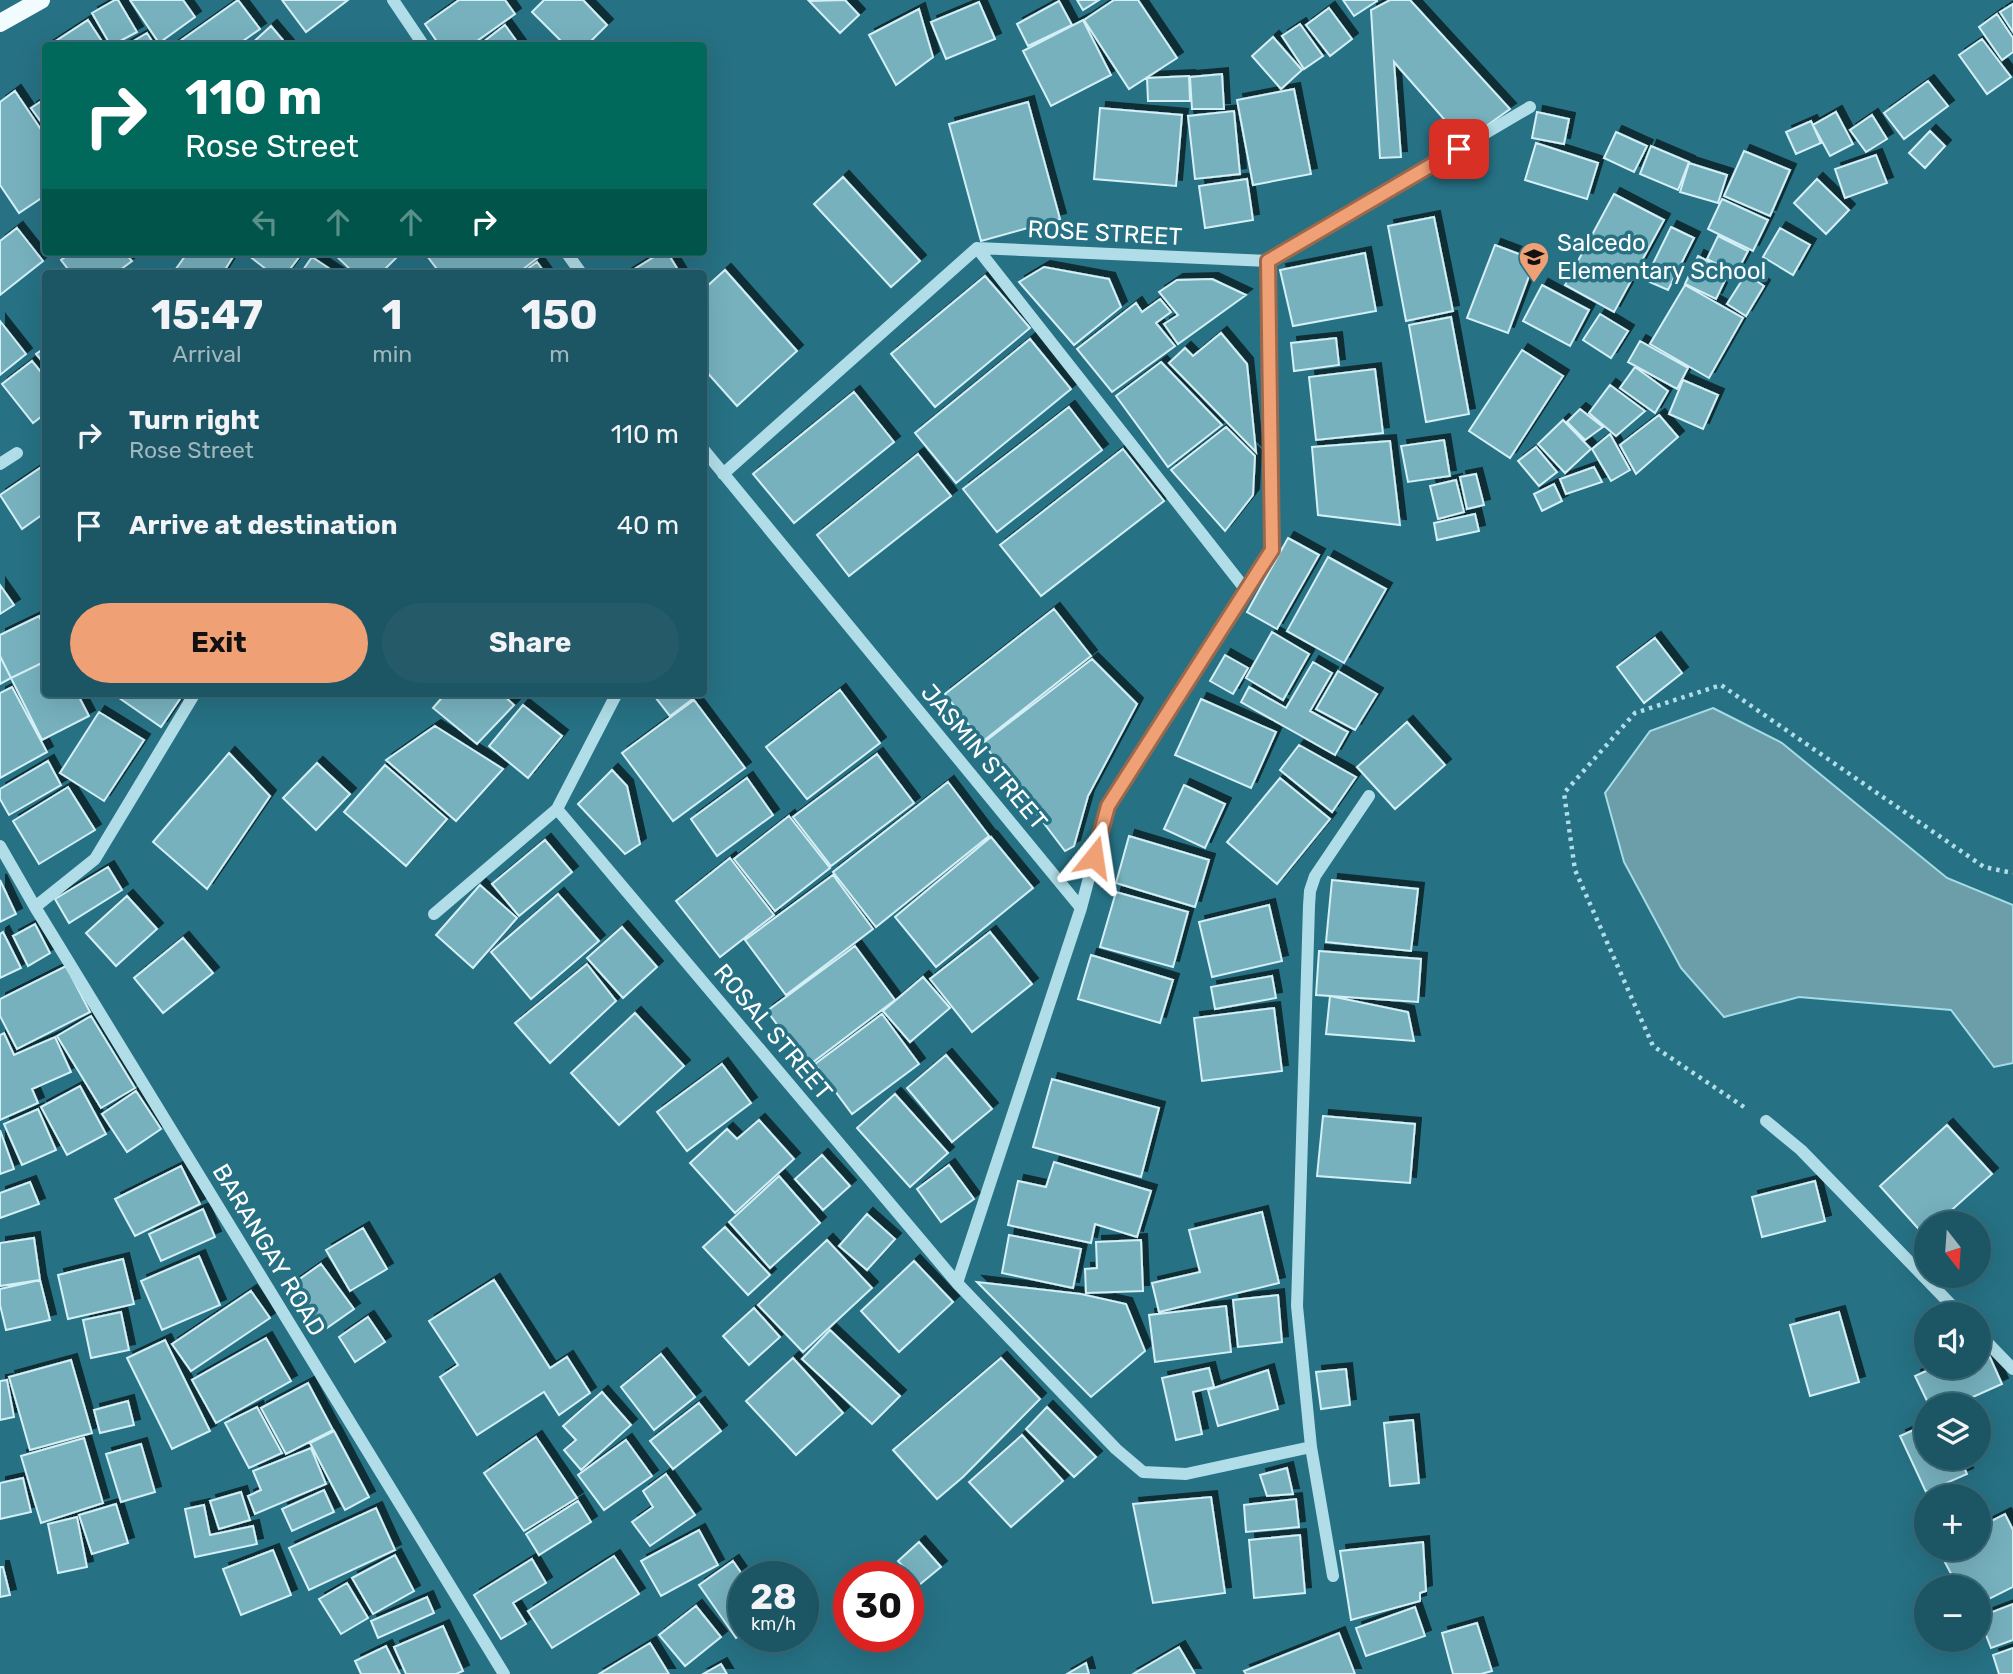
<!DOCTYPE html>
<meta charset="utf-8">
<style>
body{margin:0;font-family:Rubik,sans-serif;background:#255b69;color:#f1f3f6;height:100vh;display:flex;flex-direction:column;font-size:26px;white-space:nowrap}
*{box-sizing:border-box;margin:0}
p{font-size:23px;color:#a0b7be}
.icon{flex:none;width:38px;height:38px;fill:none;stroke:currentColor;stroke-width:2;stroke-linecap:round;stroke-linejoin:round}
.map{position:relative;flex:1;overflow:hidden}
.details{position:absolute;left:42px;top:270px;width:665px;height:427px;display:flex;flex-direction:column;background:#1c5563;border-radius:7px;box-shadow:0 7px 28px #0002,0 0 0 2px #3a6b78}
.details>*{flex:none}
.guide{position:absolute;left:42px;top:42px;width:665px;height:214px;border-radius:7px;box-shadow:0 7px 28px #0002,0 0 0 2px #3a6b78;background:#00695c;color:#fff;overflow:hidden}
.needle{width:46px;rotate:163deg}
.buttons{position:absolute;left:1914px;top:1211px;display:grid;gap:14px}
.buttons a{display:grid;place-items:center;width:77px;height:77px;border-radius:50%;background:#1c5563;box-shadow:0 7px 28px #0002,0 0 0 2px #3a6b78;font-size:35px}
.speed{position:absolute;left:728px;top:1561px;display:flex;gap:14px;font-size:35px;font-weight:700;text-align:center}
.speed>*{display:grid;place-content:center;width:91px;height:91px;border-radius:50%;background:#1c5563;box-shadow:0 7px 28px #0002,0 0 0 2px #3a6b78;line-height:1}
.speed small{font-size:18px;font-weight:400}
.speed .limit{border:10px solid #d22;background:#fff;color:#111}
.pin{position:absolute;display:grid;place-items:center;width:60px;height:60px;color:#fff;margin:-30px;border-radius:14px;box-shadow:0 4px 10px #0006}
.me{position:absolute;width:77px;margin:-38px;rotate:15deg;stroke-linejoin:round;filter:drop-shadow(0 0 5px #0008)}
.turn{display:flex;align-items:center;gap:24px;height:147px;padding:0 28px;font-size:32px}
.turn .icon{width:91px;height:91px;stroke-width:2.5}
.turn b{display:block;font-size:49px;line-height:60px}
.lanes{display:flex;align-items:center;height:66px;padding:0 28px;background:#0003;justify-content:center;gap:35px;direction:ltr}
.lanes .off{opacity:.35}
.eta{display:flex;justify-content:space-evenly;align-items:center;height:119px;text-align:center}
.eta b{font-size:42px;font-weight:700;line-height:49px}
.primary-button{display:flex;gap:14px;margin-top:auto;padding:14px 28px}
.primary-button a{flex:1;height:80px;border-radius:42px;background:#f0a075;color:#111;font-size:28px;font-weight:700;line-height:80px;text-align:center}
.primary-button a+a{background:#255b69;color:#f1f3f6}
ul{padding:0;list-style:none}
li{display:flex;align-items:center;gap:21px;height:91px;padding:0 28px}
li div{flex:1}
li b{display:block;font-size:26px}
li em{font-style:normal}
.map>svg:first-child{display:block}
</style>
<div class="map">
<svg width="2013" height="1674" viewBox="0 0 2013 1674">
<defs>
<filter id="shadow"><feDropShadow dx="6" dy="-6" stdDeviation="0" flood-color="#0009"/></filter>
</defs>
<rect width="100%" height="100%" fill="#267184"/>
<path fill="#6c9ea9" stroke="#a5dce8" stroke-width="2" d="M1713,708l69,35 165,135 66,27v158l-19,4 -43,-57 -152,-13 -75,20 -43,-49 -57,-106 -19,-69 45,-62z"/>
<path fill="#77b1be" stroke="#d4f0f6" stroke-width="2" filter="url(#shadow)" d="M115,0h3l19,32 -26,14 -19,-33z
M130,0h53l12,17 -36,26z
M238,0l22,29 -24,17h-63z
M282,0h66l-42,32z
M459,0h46l10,14 -45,32h-30l-15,-22z
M544,0h39l24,25 -21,21h-20l-34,-34z
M845,0l14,15 -19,18 -31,-32z
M1077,0h22l-16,10z
M1114,0h24l39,58 -48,31 -45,-69z
M1343,0h34v1l-23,15z
M1390,0h20l100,109 -46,33 -70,-80 7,95 -21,1 -9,-148z
M1059,1l13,24 -44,21 -11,-22z
M979,2l16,37 -49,20 -15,-37z
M2013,4v28l-13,-20z
M1329,8l23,31 -22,17 -24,-31z
M919,9l14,48 -37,28 -27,-50z
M1997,14l16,24v14l-11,8 -23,-33z
M88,20l17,26h-57z
M1083,20l28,55 -60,31 -28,-55z
M1300,24l23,32 -19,13 -22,-33z
M505,25l15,21h-42z
M271,26l17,20h-39z
M147,33l8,13h-30z
M1273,37l29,33 -21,19 -29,-33z
M1982,39l29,38 -24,17 -28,-39z
M1222,74l2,35h-32l-2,-32z
M1189,76l1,25h-42l-1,-23z
M1928,81l20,25 -44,33 -20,-26z
M1294,89l17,85 -58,11 -16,-85z
M15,91l31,46v58l-27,18 -19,-28v-83z
M46,98v31l-15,-21z
M1028,102l32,117 -79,22 -32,-117z
M1100,108l82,7 -6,71 -82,-7z
M1234,111l6,63 -45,5 -7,-63z
M1537,112l32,7 -5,25 -32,-6z
M1836,112l17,32 -23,12 -17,-31z
M1872,115l15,24 -21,13 -16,-22z
M1811,121l10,22 -25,11 -10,-22z
M1930,131l15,15 -20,22 -16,-15z
M1616,132l31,14 -13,26 -30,-14z
M1536,143l62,20 -11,36 -62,-19z
M1651,146l38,16 -11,28 -38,-16z
M1744,151l46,19 -20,46 -46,-20z
M1876,155l11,28 -42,15 -10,-29z
M1689,163l38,12 -9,28 -38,-11z
M843,177l77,84 -29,26 -77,-83z
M1247,179l6,41 -48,8 -6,-42z
M1817,179l32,31 -23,24 -32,-31z
M1614,194l50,26 -50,92 -49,-27z
M1722,199l46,21 -15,31 -45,-22z
M1434,217l19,94 -47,10 -18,-95z
M1671,227l23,11 -26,52 -23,-10z
M17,228l26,33 -43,34v-54z
M1780,228l30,17 -17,30 -30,-18z
M1718,236l30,15 -12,23 -29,-15z
M1495,245l40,15 -27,73 -41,-15z
M72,252h52l8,9 -16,12h-45l-10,-13z
M188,252h48l-13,21h-50z
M244,252h59l-16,21h-16z
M332,252h70l-21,21h-27z
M432,252h112v1l-26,20h-78l-13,-17z
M662,252h5l13,21h-52z
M1365,253l11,58 -83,15 -13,-56z
M1698,256l31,16 -13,27 -31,-15z
M312,257l24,16h-35z
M537,262l8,11h-23z
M1044,267l65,12 12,28 -47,38 -55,-63z
M725,270l72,81 -60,55 -33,-37v-80z
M1746,274l18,12 -18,30 -19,-12z
M985,276l45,52 -95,79 -44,-53z
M1212,279l34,16 -68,49 -14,-20 14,-9 -19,-23 18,-12z
M1542,285l47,25 -19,36 -47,-25z
M1685,285l58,33 -34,60 -59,-34z
M1160,299l11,13 -15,11 19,23 -63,46 -35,-43 59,-46 6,9z
M1600,314l28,17 -17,27 -28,-18z
M1451,317l18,97 -43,8 -17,-97z
M0,321l26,33 -26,21z
M1221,333l26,31 9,88 -87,-89 16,-15 8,8z
M1336,338l3,27 -45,6 -3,-28z
M1030,339l41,50 -115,94 -41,-50z
M1640,341l48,27 -11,21 -49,-27z
M46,347v19l-10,-12z
M1522,350l41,26 -53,82 -41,-27z
M32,361l14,17v35l-13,10 -31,-39z
M1161,362l61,63 -54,42 -52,-71z
M1635,367l33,24 -13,22 -35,-25z
M1375,369l8,64 -67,7 -7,-63z
M1683,380l35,15 -15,34 -34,-15z
M1610,385l35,26 -29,25 -27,-23z
M854,392l40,50 -100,81 -41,-49z
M1069,407l33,43 -105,82 -34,-43z
M1580,409l23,18 -18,13 -18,-18z
M1659,415l19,22 -42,37 -16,-29z
M1563,420l28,29 -26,24 -27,-29z
M1226,427l29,29 -2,39 -28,36 -54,-61z
M1610,434l20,36 -19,11 -19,-32z
M1444,440l6,36 -42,6 -7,-36z
M1390,441l10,84 -82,-10 -6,-68z
M1536,447l21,25 -18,14 -21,-25z
M1123,449l41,52 -123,95 -41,-51z
M918,454l33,42 -102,80 -32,-41z
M46,464v48l-24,17 -22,-34z
M1594,467l8,15 -36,12 -6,-15z
M1476,474l8,31 -17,4 -7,-32z
M1456,480l8,32 -26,7 -8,-33z
M1554,484l8,17 -20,10 -8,-17z
M1475,514l4,17 -42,9 -3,-17z
M1288,538l31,17 -42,74 -30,-17z
M1328,557l58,32 -42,74 -57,-32z
M0,585l14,20 -14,9z
M1054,609l37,47 -109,86 -37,-48z
M39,616l7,14v31l-35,17 -11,-22v-21z
M1272,632l37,22 -26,46 -37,-22z
M1655,638l27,35 -38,30 -27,-36z
M1225,655l23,13 -15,26 -23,-13z
M0,656l11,22 -11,6z
M1092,659l45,45 -49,92 -14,50 -9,5 -82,-108z
M46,661v32h31l12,23 -47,24 -31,-62z
M1313,662l19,11 -22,38 38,21 -13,23 -94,-53 8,-15 37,21z
M1338,671l39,23 -22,36 -39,-21z
M12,687l35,65 -47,26v-85z
M840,690l40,53 -73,56 -41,-52z
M112,693h72l-23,34z
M446,693h55l13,12 -37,39 -44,-36z
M652,693h38l4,5 -24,18z
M1201,699l75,33 -25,56 -76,-33z
M694,700l51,68 -72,53 -51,-68z
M523,705l39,31 -34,42 -39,-32z
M99,712l45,28 -40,61 -44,-28z
M1407,722l38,43 -50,44 -38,-42z
M435,726l68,43 -47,52 -70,-61z
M1299,745l57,32 -24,35 -52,-42z
M229,753l41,43 -63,93 -54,-47z
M877,754l37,49 -83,63 -38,-49z
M48,761l13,24 -52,30 -9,-16v-10z
M317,763l33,31 -34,36 -33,-32z
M385,765l62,54 -41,47 -62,-54z
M612,770l15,16 13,58 -15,10 -47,-50z
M747,778l26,37 -56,41 -26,-37z
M1280,778l50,41 -53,65 -50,-42z
M948,782l41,54 -113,91 -43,-55z
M1184,785l41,19 -20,44 -41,-19z
M68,787l27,43 -56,34 -26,-43z
M789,816l41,52 -55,43 -41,-52z
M1129,836l80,24 -14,47 -79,-24z
M991,837l42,51 -97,79 -41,-50z
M545,840l27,32 -53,44 -27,-32z
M730,858l44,57 -54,42 -44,-56z
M108,867l14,23 -53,33 -14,-24z
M833,875l40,54 -87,66 -41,-55z
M0,880l16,34 -16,8z
M1332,880l86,9 -7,62 -85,-9z
M480,885l37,33 -44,50 -37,-33z
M1116,892l72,20 -15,55 -73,-20z
M558,894l41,47 -68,58 -40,-47z
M127,896l30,33 -41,37 -30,-33z
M1269,905l13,56 -70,16 -13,-55z
M35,924l15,29 -22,13 -15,-30z
M622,927l35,40 -34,31 -36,-40z
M3,932l18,36 -21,10v-44z
M990,932l42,52 -60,48 -42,-53z
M183,938l30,35 -50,40 -29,-35z
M855,946l40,54 -87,66 -41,-55z
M1319,951l102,8 -3,43 -102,-7z
M1091,955l82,25 -13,43 -82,-24z
M587,964l29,37 -66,62 -35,-40z
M66,966l24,46 -73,37 -17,-33v-17z
M1272,976l4,22 -61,11 -4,-22z
M923,977l27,31 -40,34 -27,-31z
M1330,996l78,16 6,29 -88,-7z
M1274,1008l8,63 -80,10 -8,-63z
M635,1013l49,53 -65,59 -48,-52z
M882,1014l37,50 -67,50 -37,-50z
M91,1016l44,72 -34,20 -44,-72z
M4,1033l10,22 41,-18 16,35 -39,17 6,14 -38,17v-85z
M946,1055l46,54 -40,33 -45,-54z
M722,1064l29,39 -64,48 -30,-39z
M1052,1079l107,29 -18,69 -108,-30z
M80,1086l26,48 -39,21 -26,-48z
M136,1091l25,38 -34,23 -25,-38z
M895,1094l53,59 -38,34 -53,-59z
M38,1109l18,41 -34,15 -18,-41z
M1323,1116l92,8 -5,59 -93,-7z
M759,1120l35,39 -59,54 -45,-50 37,-34 10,10z
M1947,1125l45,49 -55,49h-10v9l-3,3 -44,-49z
M0,1130l14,39 -14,5z
M822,1155l28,31 -27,24 -28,-31z
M1054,1162l97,29 -14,46 -42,-13 -4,19 -83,-18 10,-44 28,6z
M949,1165l25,34 -33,23 -24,-33z
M181,1166l19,38 -65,32 -20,-37z
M779,1176l41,47 -50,45 -41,-46z
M1815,1181l10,40 -63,16 -10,-40z
M30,1182l9,22 -39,14v-25z
M203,1209l12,28 -54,24 -12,-27z
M1262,1212l17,71 -120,29 -7,-29 48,-11 -11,-42z
M867,1214l28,25 -28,31 -28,-24z
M725,1227l45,48 -22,20 -45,-48z
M363,1228l24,41 -37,22 -24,-41z
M1009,1235l72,14 -8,39 -71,-15z
M34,1238l6,42 -40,6v-43z
M827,1240l45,48 -69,64 -45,-47z
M1141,1240l2,51 -57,2 -1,-24 12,-1 -1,-26z
M199,1256l21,49 -58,25 -21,-49z
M123,1259l11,45 -66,15 -10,-44z
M914,1261l39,41 -54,50 -38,-41z
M321,1264l33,45 -30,21 -33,-45z
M40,1280l10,40 -44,10 -6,-25v-16z
M494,1280l56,88 17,-11 23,36 -31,22 -15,-23 -67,43 -37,-58 18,-12 -29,-44z
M977,1282l104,12 45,10 19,47 -54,46z
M251,1291l19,27 -79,53 -19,-27z
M1278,1295l4,47 -44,5 -5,-47z
M1226,1306l5,46 -76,10 -6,-47z
M754,1308l26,29 -31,28 -26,-29z
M121,1312l8,38 -38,8 -8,-38z
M1839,1312l20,70 -49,14 -20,-71z
M368,1317l17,25 -30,20 -16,-25z
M830,1330l70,66 -28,28 -70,-65z
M266,1338l25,43 -75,42 -24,-43z
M165,1340l45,91 -38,18 -45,-91z
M1984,1344l18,40 -47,21h-26l-14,-29 20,-9h44v-20z
M661,1354l34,43 -41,33 -33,-43z
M793,1358l50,55 -47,42 -50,-54z
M1001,1358l39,41 -77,78 -26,22 -44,-49z
M71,1360l21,73 -62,17 -21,-73z
M1209,1368l5,19 -21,5 9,42 -26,6 -14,-62z
M1346,1369l4,36 -29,4 -5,-37z
M1268,1370l10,39 -60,17 -10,-36z
M7,1380l7,37 -14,3v-39z
M308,1383l25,47 -47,24 -25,-46z
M602,1392l29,33 -50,45 -17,-20 12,-10 -13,-14z
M128,1401l6,24 -34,8 -6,-23z
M699,1403l22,28 -48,38 -23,-28z
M257,1407l25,46 -33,15 -24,-45z
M1047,1407l49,50 -22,20 -48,-48z
M1413,1420l6,63 -29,3 -6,-63z
M1927,1424v34h33l7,16 -41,18 -26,-56z
M334,1431l35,66 -24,13 -35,-67z
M1022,1435l41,46 -52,46 -42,-45z
M536,1437l41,61 -53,33 -40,-58z
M84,1438l19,65 -62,20 -20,-67z
M626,1440l26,36 -48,34 -26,-35z
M141,1444l14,48 -34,10 -15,-48z
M311,1448l15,36 -71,30 -7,-18 13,-6 -8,-19z
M1287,1468l6,26 -26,2 -7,-21z
M666,1474l29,41 -45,31 -18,-24 21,-15 -10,-16z
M23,1478l8,34 -31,7v-36z
M324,1490l10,22 -42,19 -10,-22z
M241,1492l9,28 -31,9 -9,-28z
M1211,1497l14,96 -72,10 -20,-99z
M1296,1499l3,28 -53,5 -2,-27z
M578,1501l13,21 -52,33 -13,-21z
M116,1504l12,39 -36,11 -13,-39z
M204,1505l6,30 43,-9 4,18 -62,13 -10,-48z
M376,1508l19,42 -86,40 -20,-42z
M2005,1514l8,16v57l-34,17v-17h-21l-20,-38h41v-22z
M77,1517l10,50 -29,6 -10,-49z
M699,1530l19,35 -57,31 -20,-35z
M1300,1535l5,58 -51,5 -5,-58z
M919,1542l22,25 -22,18 -21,-24z
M1423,1542l3,49 -6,2v8l-69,19 -11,-69z
M273,1550l18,45 -50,20 -18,-46z
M395,1555l19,36 -41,23 -21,-36z
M614,1556l25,38 -87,54 -24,-37z
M532,1559l14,24 -33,20 13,21 -25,15 -27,-44z
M733,1561l11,16v56l-8,5 -37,-53z
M0,1567h3l7,28 -10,2z
M347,1583l21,35 -27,16 -22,-35z
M427,1597l7,16 -56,25 -7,-17z
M2013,1604v36l-22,8 -12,-31z
M696,1606l25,31 -36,29 -26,-31z
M1415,1607l10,29 -59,20 -10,-28z
M1477,1623l15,48 -11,3h-28l-11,-41z
M443,1626l20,45 -7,3h-50l-12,-27z
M1339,1633l16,41h-109l-2,-3z
M650,1643l19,31h-70z
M386,1646l14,28h-39l-6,-13z
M1179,1647l16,27h-62z
M2013,1648v26h-14l-6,-19z
M1086,1663l3,11h-22z
M721,1664l6,10h-24z"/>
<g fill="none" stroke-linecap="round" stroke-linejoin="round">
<path stroke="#b0dde7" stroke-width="4.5" stroke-dasharray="3.5 5" stroke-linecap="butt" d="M1744,1107l-91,-61 -78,-176 -11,-77 71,-80 86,-28 263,182 29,6"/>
<path stroke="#b0dde7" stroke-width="12" d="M393,0l31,46
M977,248l269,342
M566,252l15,21
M704,450l377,458 27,-102 164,-256 -4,-289
M0,464l17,-11
M723,474l254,-226 291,13 262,-154
M557,809l400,474
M0,846l35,61 469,767
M35,907l60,-48 100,-166
M1081,908l-124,375 159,166 27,23 43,2 125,-27
M434,914l123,-105 60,-116
M1766,1121l35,29 159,164
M1979,1334l34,35
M1333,1576l-22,-129 -14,-141 12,-400 1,-15 5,-15 54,-80"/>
<path stroke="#f2fbfe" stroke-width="18" d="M0,23l41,-23"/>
</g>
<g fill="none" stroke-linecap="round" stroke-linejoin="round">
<g stroke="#9c684c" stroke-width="18">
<path id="route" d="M1094,857l14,-51 164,-256 -4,-289 191,-112"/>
</g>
<use href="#route" stroke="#f0a075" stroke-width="12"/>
</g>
<defs>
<g id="school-pin" transform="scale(1.575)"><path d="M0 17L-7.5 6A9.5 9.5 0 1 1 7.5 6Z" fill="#f0a075" stroke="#267184"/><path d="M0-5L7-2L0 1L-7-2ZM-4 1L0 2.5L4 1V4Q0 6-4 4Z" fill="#111"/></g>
</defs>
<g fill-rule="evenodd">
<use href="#school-pin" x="1534" y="257"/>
</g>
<g text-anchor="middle" stroke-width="7" stroke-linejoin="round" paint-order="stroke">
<g font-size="24" fill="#fff" stroke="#267184">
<text transform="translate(1105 233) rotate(3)" y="8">ROSE STREET</text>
<text transform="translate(984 757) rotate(50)" y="8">JASMIN STREET</text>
<text transform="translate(773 1032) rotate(50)" y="8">ROSAL STREET</text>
<text transform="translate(269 1250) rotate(59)" y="8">BARANGAY ROAD</text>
</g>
<g font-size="24" fill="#fff" stroke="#267184" text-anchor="start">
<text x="1557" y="251">Salcedo<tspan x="1557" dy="28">Elementary School</tspan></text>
</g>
</g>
</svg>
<div class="buttons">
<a><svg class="needle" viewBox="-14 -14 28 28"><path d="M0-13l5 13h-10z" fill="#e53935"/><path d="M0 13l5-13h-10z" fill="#a0b7be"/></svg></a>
<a><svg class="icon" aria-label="sound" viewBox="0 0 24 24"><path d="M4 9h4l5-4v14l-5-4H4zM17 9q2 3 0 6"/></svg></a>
<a><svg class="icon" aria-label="layers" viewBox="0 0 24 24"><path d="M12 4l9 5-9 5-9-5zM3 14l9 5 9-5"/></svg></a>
<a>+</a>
<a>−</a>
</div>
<div class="speed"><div>28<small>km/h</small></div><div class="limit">30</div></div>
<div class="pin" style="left:1459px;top:149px;background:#d93025"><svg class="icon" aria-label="arrive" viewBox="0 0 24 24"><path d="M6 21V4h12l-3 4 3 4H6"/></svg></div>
<svg class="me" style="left:1094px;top:857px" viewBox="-20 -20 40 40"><path d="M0-17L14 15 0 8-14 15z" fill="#f0a075" stroke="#fff" stroke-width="4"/></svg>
<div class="guide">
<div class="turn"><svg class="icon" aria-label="right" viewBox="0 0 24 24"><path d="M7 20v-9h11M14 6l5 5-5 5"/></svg><div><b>110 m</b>Rose Street</div></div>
<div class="lanes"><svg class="icon off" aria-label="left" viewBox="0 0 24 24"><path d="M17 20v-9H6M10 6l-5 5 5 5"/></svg><svg class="icon off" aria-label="ahead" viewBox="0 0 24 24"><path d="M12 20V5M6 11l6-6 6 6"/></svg><svg class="icon off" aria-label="ahead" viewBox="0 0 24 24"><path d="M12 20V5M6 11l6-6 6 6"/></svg><svg class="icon" aria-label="right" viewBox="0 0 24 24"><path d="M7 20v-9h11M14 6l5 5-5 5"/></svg></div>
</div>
<section class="details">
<div class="eta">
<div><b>15:47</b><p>Arrival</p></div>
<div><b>1</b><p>min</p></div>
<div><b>150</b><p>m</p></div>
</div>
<ul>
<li><svg class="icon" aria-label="right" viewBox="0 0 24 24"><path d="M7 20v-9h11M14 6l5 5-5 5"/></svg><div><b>Turn right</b><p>Rose Street</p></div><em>110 m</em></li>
<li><svg class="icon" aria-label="arrive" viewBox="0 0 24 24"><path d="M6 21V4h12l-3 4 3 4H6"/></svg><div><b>Arrive at destination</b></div><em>40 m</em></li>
</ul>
<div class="primary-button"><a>Exit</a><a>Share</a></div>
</section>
</div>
